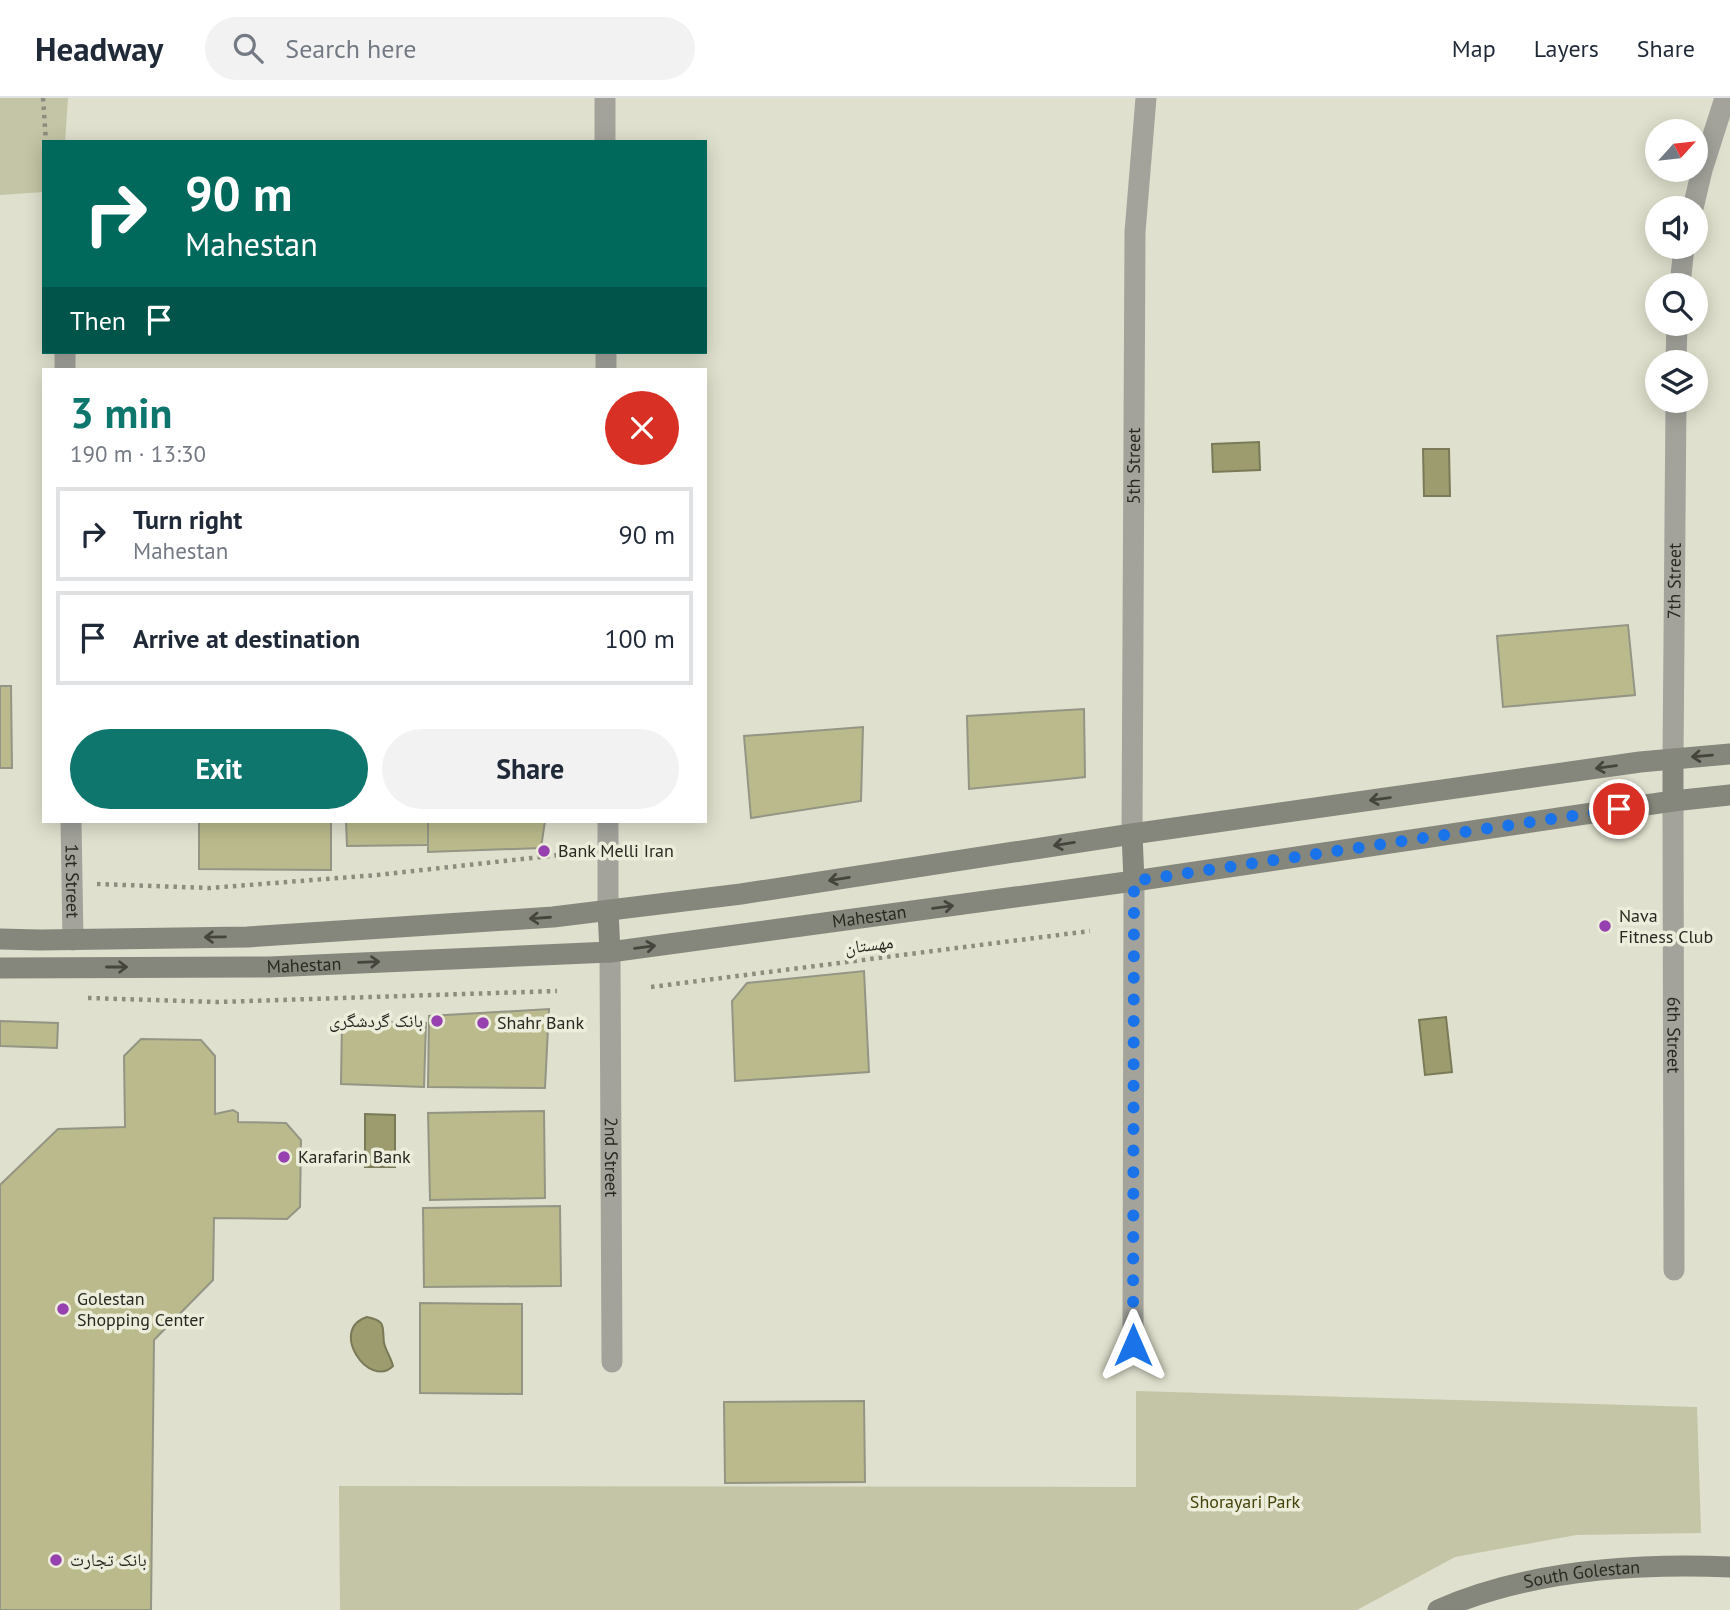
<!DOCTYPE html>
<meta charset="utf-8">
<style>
body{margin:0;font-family:"PT Sans","Noto Naskh Arabic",sans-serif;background:#f2f2f3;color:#1f2937;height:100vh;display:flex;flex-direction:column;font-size:26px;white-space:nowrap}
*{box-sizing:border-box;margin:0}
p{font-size:23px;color:#747a83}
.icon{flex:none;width:38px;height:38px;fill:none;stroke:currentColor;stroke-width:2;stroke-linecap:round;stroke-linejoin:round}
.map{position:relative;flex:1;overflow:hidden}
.panel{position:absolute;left:42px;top:270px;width:665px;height:455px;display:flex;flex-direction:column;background:#fff;border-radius:0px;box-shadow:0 4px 18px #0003}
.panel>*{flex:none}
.banner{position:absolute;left:42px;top:42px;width:665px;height:214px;border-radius:0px;box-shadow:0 4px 18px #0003;background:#00695c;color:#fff;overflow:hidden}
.needle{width:46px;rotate:63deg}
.controls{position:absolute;left:1645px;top:21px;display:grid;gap:14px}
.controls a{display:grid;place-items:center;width:63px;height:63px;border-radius:50%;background:#fff;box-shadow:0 4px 18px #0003;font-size:35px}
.pin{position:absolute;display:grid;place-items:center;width:60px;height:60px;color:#fff;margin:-30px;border:4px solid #fff;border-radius:50%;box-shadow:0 2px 7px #0007}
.me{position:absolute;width:77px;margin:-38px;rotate:0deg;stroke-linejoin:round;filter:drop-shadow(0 0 5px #0008)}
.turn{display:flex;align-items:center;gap:24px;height:147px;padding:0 28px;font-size:32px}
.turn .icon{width:91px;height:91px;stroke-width:2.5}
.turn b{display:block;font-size:49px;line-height:60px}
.then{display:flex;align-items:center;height:66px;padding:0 28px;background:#0003;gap:14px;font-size:26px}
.round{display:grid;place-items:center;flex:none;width:74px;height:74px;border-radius:37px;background:#f2f2f3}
.overview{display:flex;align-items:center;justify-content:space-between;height:119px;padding:0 28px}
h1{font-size:42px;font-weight:700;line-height:52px;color:#0f766e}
.cta{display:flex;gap:14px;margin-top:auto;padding:14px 28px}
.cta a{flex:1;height:80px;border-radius:42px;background:#0f766e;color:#fff;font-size:28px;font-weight:700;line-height:80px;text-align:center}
.cta a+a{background:#f2f2f3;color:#1f2937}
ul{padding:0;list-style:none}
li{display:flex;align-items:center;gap:21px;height:94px;margin:0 14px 10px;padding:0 14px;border:4px solid #e0e1e3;border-radius:0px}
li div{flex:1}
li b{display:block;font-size:26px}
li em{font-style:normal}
header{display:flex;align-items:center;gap:42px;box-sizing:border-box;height:98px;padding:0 35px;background:#fff;border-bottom:2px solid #e0e1e3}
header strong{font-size:33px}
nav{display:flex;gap:38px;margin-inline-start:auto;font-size:24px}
.search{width:490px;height:63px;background:#f2f2f3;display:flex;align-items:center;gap:18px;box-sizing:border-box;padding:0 24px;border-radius:38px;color:#747a83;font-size:26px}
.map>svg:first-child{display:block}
</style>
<header>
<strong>Headway</strong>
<div class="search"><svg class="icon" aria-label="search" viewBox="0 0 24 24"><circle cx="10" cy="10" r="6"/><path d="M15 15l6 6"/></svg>Search here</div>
<nav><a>Map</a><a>Layers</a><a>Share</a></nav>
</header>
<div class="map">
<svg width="1730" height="1512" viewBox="0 0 1730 1512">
<rect width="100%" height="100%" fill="#e0e0ce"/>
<path fill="#c4c4a6" d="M0,0h68l-3,44h-21v50l-44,3z
M1136,1293l561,16 4,126 -125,2 -121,22 -98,53h-1017l-1,-124 797,1z"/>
<path fill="#9c9c6f" stroke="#7a7a58" stroke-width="2" d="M1259,344l1,28 -47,2 -1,-28z
M1423,351h26l1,47h-26z
M1446,919l6,55 -27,3 -6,-55z
M365,1016l30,1v52h-30z
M367,1219c20,4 15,10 17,26 2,8 7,15 9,23 -24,24 -65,-37 -26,-49z"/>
<path fill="#baba8c" stroke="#949584" stroke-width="2" d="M1628,527l7,70 -132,12 -6,-71z
M0,588h11l1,82h-12z
M1084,611l1,68 -116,12 -2,-73z
M863,629l-2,74 -110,17 -7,-82z
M199,723h132v49l-132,-1z
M346,723h82v24l-81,1z
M428,723h117l-4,27 -113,4z
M864,873l5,101 -134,9 -3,-80 15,-18z
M549,911l-4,79 -117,-1 1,-71z
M0,923l58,2 -1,25 -57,-2z
M342,923l84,2 -2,64 -83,-3z
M141,941l60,1 14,16v58l18,-4 5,3v9l48,1 15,17 -1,67 -13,12 -73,-1 -1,62 -59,60 -3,270h-151v-425l58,-56 67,-2 -1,-71z
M544,1013l1,87 -115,2 -2,-87z
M560,1108l1,80 -137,1 -1,-79z
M420,1205l102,1v90l-102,-1z
M864,1303l1,81 -140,1 -1,-81z"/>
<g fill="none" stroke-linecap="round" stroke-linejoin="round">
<path stroke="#8c8c7f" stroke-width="4.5" stroke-dasharray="3.5 5" stroke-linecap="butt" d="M43,0l3,44
M97,786l113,4 167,-13 200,-22
M651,889l439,-56
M88,900l130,4 339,-11"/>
<g stroke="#a3a39c" stroke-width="21">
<path d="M605,0v44"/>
<path d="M1693,110l9,-38 23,-72"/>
<path d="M1680,187l4,-38"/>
<path d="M65,254v17"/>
<path d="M606,254v17"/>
<path d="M1676,264l1,-38"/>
<path id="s1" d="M1673,661l3,-358"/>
<path id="s2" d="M1673,703l1,469"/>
<path id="s3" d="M71,723l2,119"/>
<path d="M608,723v90"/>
<path id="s4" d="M1132,736l3,-602 11,-134"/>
<path id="s5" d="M610,854l2,410"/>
<path d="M1133,1247l1,-464"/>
</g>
<g stroke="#86877c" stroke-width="21">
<path d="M1673,661v42"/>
<path d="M1132,736l2,47"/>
<path d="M608,813l2,41"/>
<path d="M0,841l40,1 207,-3 306,-20 188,-23 391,-60 508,-72 90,-8"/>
<path id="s6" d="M0,870l269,-1 341,-15 524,-71 539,-80 57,-6"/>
<path id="s7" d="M1438,1512c89,-39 196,-47 292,-43"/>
</g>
</g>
<defs><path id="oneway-shaft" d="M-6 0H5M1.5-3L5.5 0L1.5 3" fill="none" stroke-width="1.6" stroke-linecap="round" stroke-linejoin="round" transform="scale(1.75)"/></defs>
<g stroke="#45453d">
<use href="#oneway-shaft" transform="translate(1702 658) rotate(175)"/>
<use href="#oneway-shaft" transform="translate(1606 669) rotate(172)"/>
<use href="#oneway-shaft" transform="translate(1380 701) rotate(172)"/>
<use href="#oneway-shaft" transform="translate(1064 746) rotate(171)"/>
<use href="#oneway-shaft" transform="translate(839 781) rotate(171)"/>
<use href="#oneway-shaft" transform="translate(943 809) rotate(-8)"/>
<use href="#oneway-shaft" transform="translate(540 820) rotate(176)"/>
<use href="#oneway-shaft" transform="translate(215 839) rotate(179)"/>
<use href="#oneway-shaft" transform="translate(645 849) rotate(-8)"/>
<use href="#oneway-shaft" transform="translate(369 864) rotate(-2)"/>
<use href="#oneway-shaft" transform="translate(117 869)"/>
</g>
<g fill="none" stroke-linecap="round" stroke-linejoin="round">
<path stroke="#1a73e8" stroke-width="12" stroke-dasharray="0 21.6" d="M1133,1247l1,-464 485,-72"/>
</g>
<g fill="#9641af" stroke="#ededdc" stroke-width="2.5">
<circle cx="544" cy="753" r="7"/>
<circle cx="1605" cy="828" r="7"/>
<circle cx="437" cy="923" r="7"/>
<circle cx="483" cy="925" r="7"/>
<circle cx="284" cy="1059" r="7"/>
<circle cx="63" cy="1211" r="7"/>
<circle cx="56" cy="1462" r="7"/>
</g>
<g text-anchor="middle" stroke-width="7" stroke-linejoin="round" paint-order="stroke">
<g font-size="18" fill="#292922" stroke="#ededdc">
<text dy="6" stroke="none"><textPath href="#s4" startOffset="368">5th Street</textPath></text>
<text dy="6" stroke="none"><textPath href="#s1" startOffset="178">7th Street</textPath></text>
<text dy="6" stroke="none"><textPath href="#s3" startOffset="60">1st Street</textPath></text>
<text dy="6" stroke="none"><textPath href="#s6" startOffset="872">Mahestan</textPath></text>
<text transform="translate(869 847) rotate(-7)" y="6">مهستان</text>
<text dy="6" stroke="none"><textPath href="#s6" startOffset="304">Mahestan</textPath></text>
<text dy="6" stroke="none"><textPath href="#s2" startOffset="234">6th Street</textPath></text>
<text dy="6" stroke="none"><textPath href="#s5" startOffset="205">2nd Street</textPath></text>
<text dy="6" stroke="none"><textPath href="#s7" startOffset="149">South Golestan</textPath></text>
</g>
<g font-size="18" fill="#292922" stroke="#ededdc" text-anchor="start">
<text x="558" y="759">Bank Melli Iran</text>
<text x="1619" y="824">Nava<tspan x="1619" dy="21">Fitness Club</tspan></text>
<text x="423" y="929" text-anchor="end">بانک گردشگری</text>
<text x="497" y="931">Shahr Bank</text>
<text x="298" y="1065">Karafarin Bank</text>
<text x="77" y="1207">Golestan<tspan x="77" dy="21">Shopping Center</tspan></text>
<text x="70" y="1468">بانک تجارت</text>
</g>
<g font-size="18" fill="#444209" stroke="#ededdc">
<text x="1245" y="1410">Shorayari Park</text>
</g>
</g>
</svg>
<div class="controls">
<a><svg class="needle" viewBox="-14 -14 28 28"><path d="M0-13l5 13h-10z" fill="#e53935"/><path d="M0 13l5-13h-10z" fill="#747a83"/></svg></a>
<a><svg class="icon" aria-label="sound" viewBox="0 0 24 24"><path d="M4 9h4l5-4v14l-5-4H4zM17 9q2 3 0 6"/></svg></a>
<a><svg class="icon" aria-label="search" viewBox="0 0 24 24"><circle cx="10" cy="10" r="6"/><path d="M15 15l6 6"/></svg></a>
<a><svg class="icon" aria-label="layers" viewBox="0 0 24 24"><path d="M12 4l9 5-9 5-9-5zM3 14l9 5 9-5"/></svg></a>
</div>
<div class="pin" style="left:1619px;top:711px;background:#d93025"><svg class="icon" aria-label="arrive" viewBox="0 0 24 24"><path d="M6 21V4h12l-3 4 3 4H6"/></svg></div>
<svg class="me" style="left:1133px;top:1247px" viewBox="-20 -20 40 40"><path d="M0-17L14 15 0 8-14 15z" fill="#1a73e8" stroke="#fff" stroke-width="4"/></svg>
<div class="banner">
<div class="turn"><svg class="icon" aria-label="right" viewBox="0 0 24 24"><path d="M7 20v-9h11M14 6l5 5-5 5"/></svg><div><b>90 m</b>Mahestan</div></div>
<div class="then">Then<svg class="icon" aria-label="arrive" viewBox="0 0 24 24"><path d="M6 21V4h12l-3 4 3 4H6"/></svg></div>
</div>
<section class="panel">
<div class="overview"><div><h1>3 min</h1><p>190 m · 13:30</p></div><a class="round" style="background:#d93025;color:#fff"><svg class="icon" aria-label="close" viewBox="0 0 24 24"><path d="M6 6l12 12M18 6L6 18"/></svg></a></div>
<ul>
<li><svg class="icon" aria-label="right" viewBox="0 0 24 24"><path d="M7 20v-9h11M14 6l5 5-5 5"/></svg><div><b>Turn right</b><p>Mahestan</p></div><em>90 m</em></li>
<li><svg class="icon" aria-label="arrive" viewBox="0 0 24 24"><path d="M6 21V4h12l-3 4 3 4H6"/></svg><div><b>Arrive at destination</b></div><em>100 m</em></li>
</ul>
<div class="cta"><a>Exit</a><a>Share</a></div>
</section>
</div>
